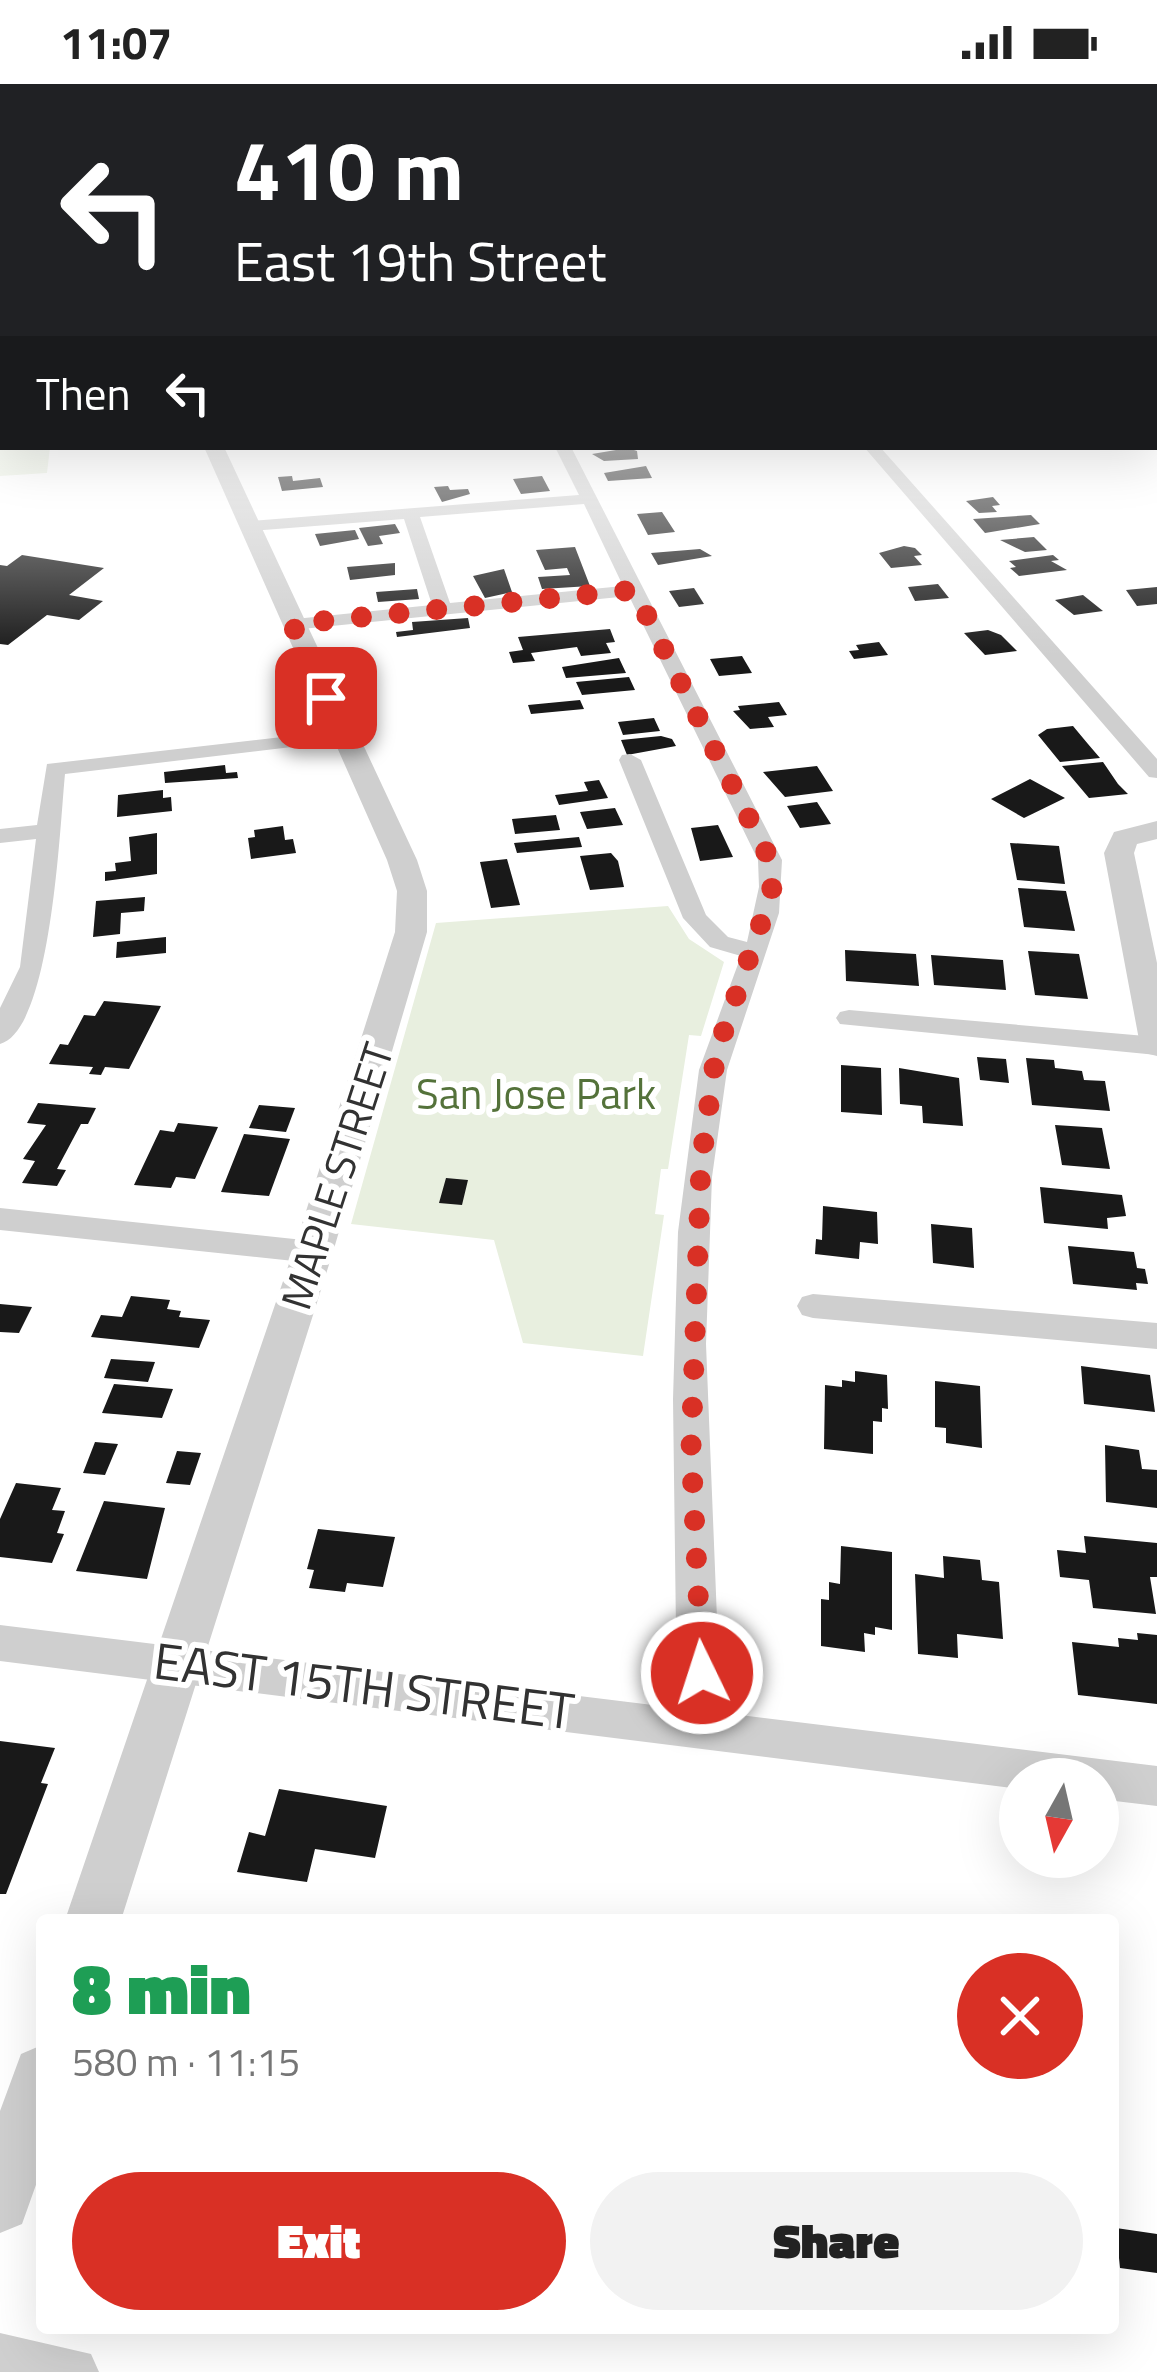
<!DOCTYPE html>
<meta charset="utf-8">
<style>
body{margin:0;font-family:"Titillium Web",sans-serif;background:#f2f2f2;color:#222;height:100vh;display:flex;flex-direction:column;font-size:45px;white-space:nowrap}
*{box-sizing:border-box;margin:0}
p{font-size:39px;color:#767676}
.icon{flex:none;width:66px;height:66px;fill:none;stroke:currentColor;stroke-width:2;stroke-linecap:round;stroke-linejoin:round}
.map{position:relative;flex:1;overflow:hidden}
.drawer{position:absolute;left:36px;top:1830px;width:1083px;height:420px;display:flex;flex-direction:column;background:#fff;border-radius:12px;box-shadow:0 12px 48px #0002}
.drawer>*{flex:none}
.guide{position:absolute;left:0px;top:0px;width:1158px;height:366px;box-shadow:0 12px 48px #0002;background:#202124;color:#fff;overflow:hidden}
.needle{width:78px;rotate:188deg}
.controls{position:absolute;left:999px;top:1674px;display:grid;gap:24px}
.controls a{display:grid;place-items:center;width:120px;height:120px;border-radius:50%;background:#fff;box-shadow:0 12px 48px #0002;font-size:60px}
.pin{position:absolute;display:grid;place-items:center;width:102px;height:102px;color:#fff;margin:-51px;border-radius:24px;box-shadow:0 6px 18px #0006}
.me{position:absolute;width:132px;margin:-66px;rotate:356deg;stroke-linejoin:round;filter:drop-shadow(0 0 9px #0008)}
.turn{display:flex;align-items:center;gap:42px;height:252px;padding:0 36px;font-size:54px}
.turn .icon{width:156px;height:156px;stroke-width:2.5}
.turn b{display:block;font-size:84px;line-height:102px}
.then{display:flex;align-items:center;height:114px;padding:0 36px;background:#0003;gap:24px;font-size:45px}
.round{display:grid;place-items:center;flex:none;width:126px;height:126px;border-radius:63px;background:#f2f2f2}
.overview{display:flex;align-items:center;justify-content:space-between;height:204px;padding:0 36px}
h1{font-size:72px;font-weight:800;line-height:90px;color:#1e9e55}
.primary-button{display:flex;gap:24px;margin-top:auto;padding:24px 36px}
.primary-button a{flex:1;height:138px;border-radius:72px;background:#d93025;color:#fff;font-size:48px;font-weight:800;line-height:138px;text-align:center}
.primary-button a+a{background:#f2f2f2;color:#222}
.status{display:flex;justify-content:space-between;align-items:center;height:84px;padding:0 60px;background:#fff;direction:ltr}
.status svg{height:33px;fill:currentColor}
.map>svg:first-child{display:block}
</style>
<div class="status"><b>11:07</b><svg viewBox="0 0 49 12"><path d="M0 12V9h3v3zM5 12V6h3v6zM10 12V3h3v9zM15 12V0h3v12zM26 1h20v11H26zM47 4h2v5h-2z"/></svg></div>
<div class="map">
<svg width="1157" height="2288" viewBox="0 0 1157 2288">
<rect width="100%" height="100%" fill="#fff"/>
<path fill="#e8efdf" d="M0,303l3,60h47l-3,26 -47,3z
M668,822l21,33 35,23 -23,74 -12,-1 -21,134h-7l-6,45 9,1 -21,141 -120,-13 -29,-103 -143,-16 85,-301z"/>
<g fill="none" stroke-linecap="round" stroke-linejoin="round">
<path fill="#cbe1f0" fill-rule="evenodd" d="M1155,288h2v16h-2z"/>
</g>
<path fill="#191919" d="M628,364l9,3 1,8 -34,2 -12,-7z
M646,382l6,12 -44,3 -4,-8z
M292,392l1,5 27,-3 3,9 -41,4 -4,-14z
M542,392l8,15 -29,3 -8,-15z
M448,402l2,4 18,-1 2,5 -28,8 -8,-15z
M993,413l7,8 -8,1 5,6 -18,1 -13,-12z
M662,428l13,20 -27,3 -11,-21z
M1031,431l9,9 -55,9 -12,-14z
M395,440l5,9 -21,3 4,8 -15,2 -9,-18z
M355,446l4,9 -39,7 -5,-12z
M1034,453l13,13 -22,2 -25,-12z
M904,462l11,2 7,7 -8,1 8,9 -31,3 -12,-15z
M575,463l15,39 -48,3 -4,-12 32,-2 -3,-7 -22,2 -9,-20z
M700,465l12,7 -54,9 -7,-12z
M22,471l82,13 -35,27 34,6 -24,19 -32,-5 -39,30 -8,-1v-79l7,1z
M1053,471l6,5 -8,1 16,9 -48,6 -9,-8 6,-1 -7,-6z
M395,479v12l-45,5 -3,-13z
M504,485l8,23 -27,6 -12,-22z
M938,500l11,14 -34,3 -7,-14z
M1157,503v17l-20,2 -11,-16z
M694,504l10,16 -25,3 -10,-16z
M417,505l2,10 -41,3 -2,-10z
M1083,511l20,16 -29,4 -19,-15z
M468,534l2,10 -73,9 -1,-5 17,-2 -1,-8z
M610,545l5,13 -9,1 5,10 -30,3 -4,-9 -46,6 4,8 -22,2 -4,-11 14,-2 -5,-13z
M988,546l13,5 16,16 -32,4 -21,-22z
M879,558l9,13 -34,4 -5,-8 10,-1 -3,-5z
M742,572l10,17 -33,3 -9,-17z
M619,574l7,15 -60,5 -4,-11z
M629,593l6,13 -53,5 -6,-13z
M580,616l4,9 -53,5 -3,-9z
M779,618l8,13 -19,2 6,10 -24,2 -17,-18 7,-1 -2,-4z
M654,634l6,13 -37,4 -5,-13z
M1073,642l15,18 12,14 -40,4 -22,-27 9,-6z
M661,652l11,3 4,7 -49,9 -6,-15z
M1103,678l15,22 10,10 -39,4 -27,-32z
M225,681l1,8 11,-1 1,6 -73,5 -1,-11z
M817,682l16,25 -48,6 -22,-25z
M1030,695l35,19 -41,20 -33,-19z
M599,696l9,18 -49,7 -4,-10 33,-4 -4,-9z
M163,706v8l8,-1 1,14 -55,6 1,-22z
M817,718l14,22 -31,4 -13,-22z
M615,724l8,17 -36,4 -7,-17z
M556,731l4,15 -45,4 -3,-15z
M718,741l15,32 -33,4 -9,-33z
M283,742l2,14 8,-1 3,14 -45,6 -3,-21 7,-1 -1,-7z
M157,749v41l-52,7v-9l11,-1 -1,-8 16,-2 -2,-24z
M579,753l3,10 -65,6 -3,-10z
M1010,759l49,3 6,38 -48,-4z
M611,769l7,8 6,26 -34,3 -10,-34z
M507,775l13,46 -29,3 -11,-46z
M1018,804l48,3 9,40 -51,-4z
M145,813l-1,14 -23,2 -1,21 -27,3 3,-36z
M166,853v16l-50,5 1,-16z
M845,866l71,4 3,32 -73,-5z
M1028,867l51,3 9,45 -53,-4z
M931,871l72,5 3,30 -72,-5z
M104,917l57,5 -32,63 -24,-2 -4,8 -12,-1 4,-7 -44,-3 11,-20 8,1 16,-30 11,1z
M977,973l29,2 3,24 -29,-3z
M1026,974l28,2 1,8 27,3 2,9 21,1 5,30 -78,-6z
M841,981l40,3 1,47 -41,-3z
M899,984l60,10 4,48 -40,-3 -1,-17 -22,-2z
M38,1019l58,5 -8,16h-7l-24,45 9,1 -9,16 -35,-3 13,-22 -12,-2 23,-34 -19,-2z
M259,1021l36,3 -9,24 -37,-4z
M178,1039l40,4 -23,52 -19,-2 -5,11 -37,-3 26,-55 14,2z
M1055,1041l47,3 8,41 -48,-4z
M244,1050l46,5 -21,57 -48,-4z
M446,1094l22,2 -6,25 -23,-2z
M1040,1103l82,8 4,21 -19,2 1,11 -64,-6z
M823,1122l54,6 1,32 -18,-2 -1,17 -44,-5 1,-15 6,1z
M931,1140l41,4 2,40 -41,-5z
M1068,1162l66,6 3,16 8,1 3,15 -12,-1 1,7 -64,-6z
M131,1212l39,4 -3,9 14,2 -2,6 31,3 -11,28 -108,-11 10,-22 21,2z
M0,1220l32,3 -13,26 -19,-1z
M111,1275l44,3 -7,20 -44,-4z
M1081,1282l69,9 5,37 -71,-8z
M855,1287l32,4 1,34 -6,-1v14l-9,-1v33l-49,-5 1,-64 17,2v-7l13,2z
M935,1297l45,5 2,62 -36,-5v-15l-11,-1z
M114,1300l59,5 -11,29 -60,-5z
M95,1358l23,2 -13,31 -22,-2z
M1105,1361l34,5 3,19 15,1v38l-51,-6z
M177,1367l24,2 -11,32 -24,-2z
M16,1399l45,5 -9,22 13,1 -8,22 7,1 -12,29 -52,-6v-38z
M104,1417l61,7 -18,71 -71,-8z
M318,1445l77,8 -12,50 -36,-4 -2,9 -36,-4 5,-18 -7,-1z
M1084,1452l73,7v34h-7l6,37 -63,-6 -4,-28 -29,-3 -3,-27 29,3z
M841,1462l51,6v78l-17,-3v8l-11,-2 1,19 -44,-6v-47l8,1v-18l11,2z
M943,1472l37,4 2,20 17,2 4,57 -46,-5 1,24 -40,-4 -3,-80 29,4z
M1137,1549l20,2v69l-79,-9 -6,-53 47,5 -1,-9 20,2z
M0,1657l55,7 -14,35 7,1 -42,110h-6z
M279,1705l108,17 -12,52 -60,-9 -8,33 -70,-10 12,-40 16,4z
M1116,2144l41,6v39l-37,-5z"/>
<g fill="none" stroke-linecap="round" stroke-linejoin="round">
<path fill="#cfcfcf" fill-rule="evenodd" d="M555,363h16l211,413 -3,53 -52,157 -15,107 -6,167 12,300 -2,68 441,54v40l-59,-7v-20h-78v10l-1020,-128v-36l677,83 -4,-309 5,-167 21,-162 42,-114 -31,-9 -27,-29 -64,-158 3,-5 8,-1 11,6 65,155 22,22 19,5 12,-55 -1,-27 -129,-264 -337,34 -9,-6 2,-4 147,-15 -28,-86 -154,12 -8,-5 8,-5 329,-26zM584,420l39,82 -173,17 -30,-86z
M864,363h16l277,312v19l-8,-1z
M343,646l7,2v8l-285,34c-5,49 -13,256 -65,270v-36l20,-41 16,-128 -36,4v-14l37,-4 10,-61z
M849,926l308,27v18l-317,-31 -4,-6 4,-6z
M0,1124l313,33 11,3 4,8 -4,8 -11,3 -313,-33z
M813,1210l344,29v26l-344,-31 -11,-3 -5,-9 5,-9z
M0,2249l91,21 8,18h-99z"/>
<path fill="#cfcfcf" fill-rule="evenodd" d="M204,363h20l193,413 10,31v41l-94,320 -212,668h-56l228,-668 102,-320 2,-41 -10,-31z
M1157,737v18l-20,5 -3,9 23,110v93l-12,-3 -5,-8 -36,-192 10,-21z
M42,1961v123l-20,56 -22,9v-122l21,-57z"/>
</g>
<linearGradient id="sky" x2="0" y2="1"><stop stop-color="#9cc6eb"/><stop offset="0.44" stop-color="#fff"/><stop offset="1" stop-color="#fff" stop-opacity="0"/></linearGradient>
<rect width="1157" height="572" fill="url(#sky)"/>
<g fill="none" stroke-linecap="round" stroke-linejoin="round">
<path stroke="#d93025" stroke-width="21" stroke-dasharray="0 37.8" d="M326,614l-34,-74 342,-34 136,270 2,31 -56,163 -15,109 -10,285 11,225"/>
</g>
<g text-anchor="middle" stroke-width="12" stroke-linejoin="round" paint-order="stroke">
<g font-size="42" fill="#54723a" stroke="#fff">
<text x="536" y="1025">San Jose Park</text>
</g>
<g font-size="42" fill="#323232" stroke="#fff">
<text transform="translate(337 1092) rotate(-72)" y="15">MAPLE STREET</text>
</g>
<g font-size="51" fill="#323232" stroke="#fff">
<text transform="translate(364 1602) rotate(7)" y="18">EAST 15TH STREET</text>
</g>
</g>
</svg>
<div class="controls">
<a><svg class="needle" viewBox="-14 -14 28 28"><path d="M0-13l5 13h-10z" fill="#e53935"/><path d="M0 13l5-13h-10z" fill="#767676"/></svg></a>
</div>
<div class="pin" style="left:326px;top:614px;background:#d93025"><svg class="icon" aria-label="arrive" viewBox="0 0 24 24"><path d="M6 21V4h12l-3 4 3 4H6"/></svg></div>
<svg class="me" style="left:702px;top:1589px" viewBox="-20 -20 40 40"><circle r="17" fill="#d93025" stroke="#fff" stroke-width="3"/><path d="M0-11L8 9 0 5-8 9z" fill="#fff"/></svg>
<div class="guide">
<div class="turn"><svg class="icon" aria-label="left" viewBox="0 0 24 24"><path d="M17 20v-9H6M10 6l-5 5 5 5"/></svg><div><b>410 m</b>East 19th Street</div></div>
<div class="then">Then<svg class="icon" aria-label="left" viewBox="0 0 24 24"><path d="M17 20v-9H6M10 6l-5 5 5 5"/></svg></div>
</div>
<section class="drawer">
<div class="overview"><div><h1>8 min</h1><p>580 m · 11:15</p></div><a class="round" style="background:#d93025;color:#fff"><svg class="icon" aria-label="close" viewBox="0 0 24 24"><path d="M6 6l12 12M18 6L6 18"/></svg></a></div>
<div class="primary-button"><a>Exit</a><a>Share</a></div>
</section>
</div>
